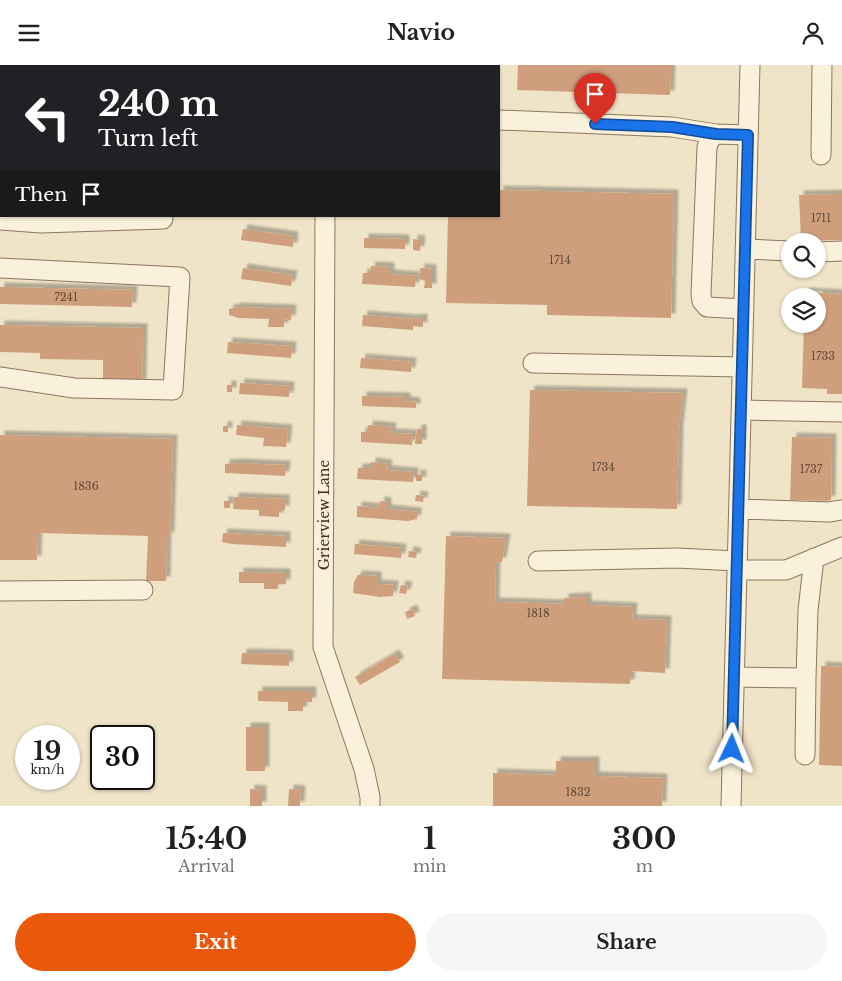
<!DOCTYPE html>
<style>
body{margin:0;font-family:"Libre Baskerville",serif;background:#f6f6f6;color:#202124;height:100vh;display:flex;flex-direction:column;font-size:19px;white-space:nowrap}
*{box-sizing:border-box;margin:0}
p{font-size:16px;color:#757577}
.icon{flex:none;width:28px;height:28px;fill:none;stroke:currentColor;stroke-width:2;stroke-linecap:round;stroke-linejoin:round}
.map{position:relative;height:741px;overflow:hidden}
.side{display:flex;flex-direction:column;background:#fff;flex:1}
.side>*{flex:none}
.hud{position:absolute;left:0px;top:0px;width:500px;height:152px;box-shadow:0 1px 4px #0004;background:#202124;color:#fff;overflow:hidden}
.fabs{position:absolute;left:781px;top:168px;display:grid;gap:10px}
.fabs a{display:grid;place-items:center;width:45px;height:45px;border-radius:50%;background:#fff;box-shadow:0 1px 4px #0004;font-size:25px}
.speed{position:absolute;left:15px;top:660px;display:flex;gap:10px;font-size:25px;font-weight:700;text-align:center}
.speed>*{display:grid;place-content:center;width:65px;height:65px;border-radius:50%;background:#fff;box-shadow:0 1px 4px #0004;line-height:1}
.speed small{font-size:12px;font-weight:400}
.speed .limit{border:2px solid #111;border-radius:8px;background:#fff;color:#111}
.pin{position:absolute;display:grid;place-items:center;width:42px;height:42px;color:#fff;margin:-51px -21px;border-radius:50% 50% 50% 0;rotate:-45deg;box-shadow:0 0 5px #0007}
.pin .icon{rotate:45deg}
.me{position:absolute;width:55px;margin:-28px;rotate:2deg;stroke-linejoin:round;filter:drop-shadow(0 0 4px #0008)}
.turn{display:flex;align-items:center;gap:18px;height:105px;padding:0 15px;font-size:22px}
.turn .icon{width:65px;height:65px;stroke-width:2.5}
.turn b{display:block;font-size:35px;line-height:42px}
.then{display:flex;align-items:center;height:48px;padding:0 15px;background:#0003;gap:10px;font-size:19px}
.eta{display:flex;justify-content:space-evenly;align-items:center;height:85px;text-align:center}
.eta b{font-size:30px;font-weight:700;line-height:35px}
.action{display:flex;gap:10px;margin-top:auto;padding:10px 15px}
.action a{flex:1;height:58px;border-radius:30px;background:#ea580c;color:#fff;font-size:20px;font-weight:700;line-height:58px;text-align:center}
.action a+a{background:#f6f6f6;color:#202124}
header{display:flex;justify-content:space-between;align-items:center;height:65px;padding:0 15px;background:#fff;font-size:22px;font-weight:700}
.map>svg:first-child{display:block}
</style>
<header><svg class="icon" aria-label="menu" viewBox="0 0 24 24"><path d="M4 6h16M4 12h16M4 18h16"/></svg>Navio<svg class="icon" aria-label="person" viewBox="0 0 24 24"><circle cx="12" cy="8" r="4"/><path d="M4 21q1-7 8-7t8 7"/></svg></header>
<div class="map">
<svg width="842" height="741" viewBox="0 0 842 741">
<defs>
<filter id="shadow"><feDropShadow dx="4.5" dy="-4.5" stdDeviation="1" flood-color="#0004"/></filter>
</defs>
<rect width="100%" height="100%" fill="#f0e4c8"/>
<path fill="#cf9f7d" filter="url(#shadow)" d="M518,0h153l-1,30 -153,-5z
M499,125l175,4 -3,124 -124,-3v-10l-101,-2 2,-87h51z
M842,129v46l-41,1 -2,-46z
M243,164l51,7 -1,11 -52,-7z
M364,173l41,1v10l-41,-1z
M413,174l8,1 -1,11 -7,-1z
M371,201l19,1v7l26,2 -1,11 -53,-3 1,-11h7z
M243,203l50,7 -2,11 -50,-7z
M420,203l12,1v19h-8l1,-7 -6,-2z
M0,222l133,3 -1,17 -132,-3z
M805,227l37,2v100h-15v-5l-25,-1 2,-64h14v-28h-13z
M239,242l53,2 -1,11 -7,-1v8h-16l1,-8 -31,-1 -9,-3v-6z
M363,250l51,4 9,-1v9l-10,-1v4l-51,-4z
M0,260l143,3 -1,56 -39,-1v-23l-63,-1v-6l-40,-1z
M228,277l64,4 -1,12 -64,-5z
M361,293l51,4 -1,10 -51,-4z
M240,318l50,3 -1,11 -50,-3z
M227,320h5v7h-5z
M530,325l153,3 -4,35 -2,81 -150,-3z
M362,331l44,1v4l10,1v6l-54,-2z
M237,360l51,4 -2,18 -23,-1 1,-8 -28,-3z
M368,360l24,2 -1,6 22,1 -1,11 -51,-3v-10h7z
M223,361h5v6h-5z
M417,364h5v15h-7z
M0,370l173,4 -3,98 -3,-1 -1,45h-20l2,-45 -110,-3 -1,27h-37z
M792,372l40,1 -1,62 -4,1 -37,-1z
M371,397l17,2 -1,6 27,2 -1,10 -56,-3 1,-11h13z
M235,398l51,2 -1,11 -60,-3v-9z
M416,409l6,1v6h-6z
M416,430l8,1 -1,6 -8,-1z
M234,432l51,2v11h-6v7l-20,-1v-6l-26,-1z
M224,436h6v7h-6z
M380,436l7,1v7l30,3v7l-9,2 -51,-4v-11l22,2z
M223,468l63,3v11l-54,-3 -10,-2z
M446,471l60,2 -4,24h-6l-1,40 69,2v-6l23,-1v8l46,2 -1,12 35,1 -2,53 -34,-2 -1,13 -188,-5z
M355,479l47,4 -1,10 -47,-4z
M409,486l8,1 -1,6 -8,-1z
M239,507l47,1v11h-8v5h-14v-6h-25z
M358,510l19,1v8l17,1 -1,11 -13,1 -27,-4 1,-11z
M401,520l7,1 -2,8 -7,-1z
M413,544l2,7 -8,3 -2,-7z
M242,588l47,1v12l-48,-2z
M395,589l5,8 -40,23 -5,-8z
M821,601l21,1v99l-23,-1z
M258,626h54v11h-9v9h-15v-9l-30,-1z
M246,662h19v44h-19z
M556,696h39v15l68,2 -1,28h-169v-33l63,2z
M250,724l12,1v16h-12z
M289,724l12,1 -1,16h-12z"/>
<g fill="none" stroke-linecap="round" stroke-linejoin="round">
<g stroke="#8d765c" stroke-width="21">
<path id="minor" d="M116,0v1
M149,0v1
M326,1v-1
M0,54l1,-1
M499,55l173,7 44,7
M821,90l1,-90
M325,151l-2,431 41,122 6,28v9
M0,155l41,3 122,-4
M745,184l45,2
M818,187l24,-1
M0,203l180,9 -7,113 -99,-2 -74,-11
M744,244l-37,-2 -5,-6 -1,-7 6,-147 3,-8 6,-5 32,1
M533,298l209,4
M741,345l101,2
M739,444l90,3 13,-2
M538,496l139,-3 60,3
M737,505h49l56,-23
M0,526l143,-1
M734,612l72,1 -1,77
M806,613l2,-68 6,-52
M731,741l19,-741"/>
</g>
<use href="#minor" stroke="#faf1dc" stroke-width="19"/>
</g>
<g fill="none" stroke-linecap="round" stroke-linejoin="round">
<g stroke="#114b97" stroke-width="12">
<path id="route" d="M595,59l77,3 44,7 32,1 -16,614"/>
</g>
<use href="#route" stroke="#1a73e8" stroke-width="9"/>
</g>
<g text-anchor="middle" stroke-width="4.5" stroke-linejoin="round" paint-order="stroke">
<g font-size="11" fill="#624a37">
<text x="821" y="157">1711</text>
<text x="560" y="199">1714</text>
<text x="66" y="236">7241</text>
<text x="823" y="295">1733</text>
<text x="603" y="406">1734</text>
<text x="811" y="408">1737</text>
<text x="86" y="425">1836</text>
<text x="538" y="552">1818</text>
<text x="578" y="731">1832</text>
</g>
<g font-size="14" fill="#3d2e20" stroke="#f7eed8">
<text transform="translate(324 450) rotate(-90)" y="5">Grierview Lane</text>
</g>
</g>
</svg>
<div class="fabs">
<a><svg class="icon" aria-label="search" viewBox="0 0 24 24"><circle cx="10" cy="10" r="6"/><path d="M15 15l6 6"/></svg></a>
<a><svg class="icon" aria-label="layers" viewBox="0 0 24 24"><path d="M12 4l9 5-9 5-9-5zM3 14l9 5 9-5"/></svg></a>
</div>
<div class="speed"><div>19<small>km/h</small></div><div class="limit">30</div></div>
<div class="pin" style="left:595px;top:59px;background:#d93025"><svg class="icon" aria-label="arrive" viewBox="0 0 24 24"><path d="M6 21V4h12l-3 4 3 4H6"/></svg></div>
<svg class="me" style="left:732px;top:684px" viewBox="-20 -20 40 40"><path d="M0-17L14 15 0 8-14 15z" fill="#1a73e8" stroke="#fff" stroke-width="4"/></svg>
<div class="hud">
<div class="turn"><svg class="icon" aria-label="left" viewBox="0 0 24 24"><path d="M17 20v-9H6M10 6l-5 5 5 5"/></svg><div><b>240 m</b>Turn left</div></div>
<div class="then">Then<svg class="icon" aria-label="arrive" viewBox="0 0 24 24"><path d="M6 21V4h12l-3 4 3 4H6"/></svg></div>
</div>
</div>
<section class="side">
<div class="eta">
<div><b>15:40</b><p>Arrival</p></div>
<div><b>1</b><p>min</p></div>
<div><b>300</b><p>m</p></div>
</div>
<div class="action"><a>Exit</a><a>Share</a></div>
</section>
